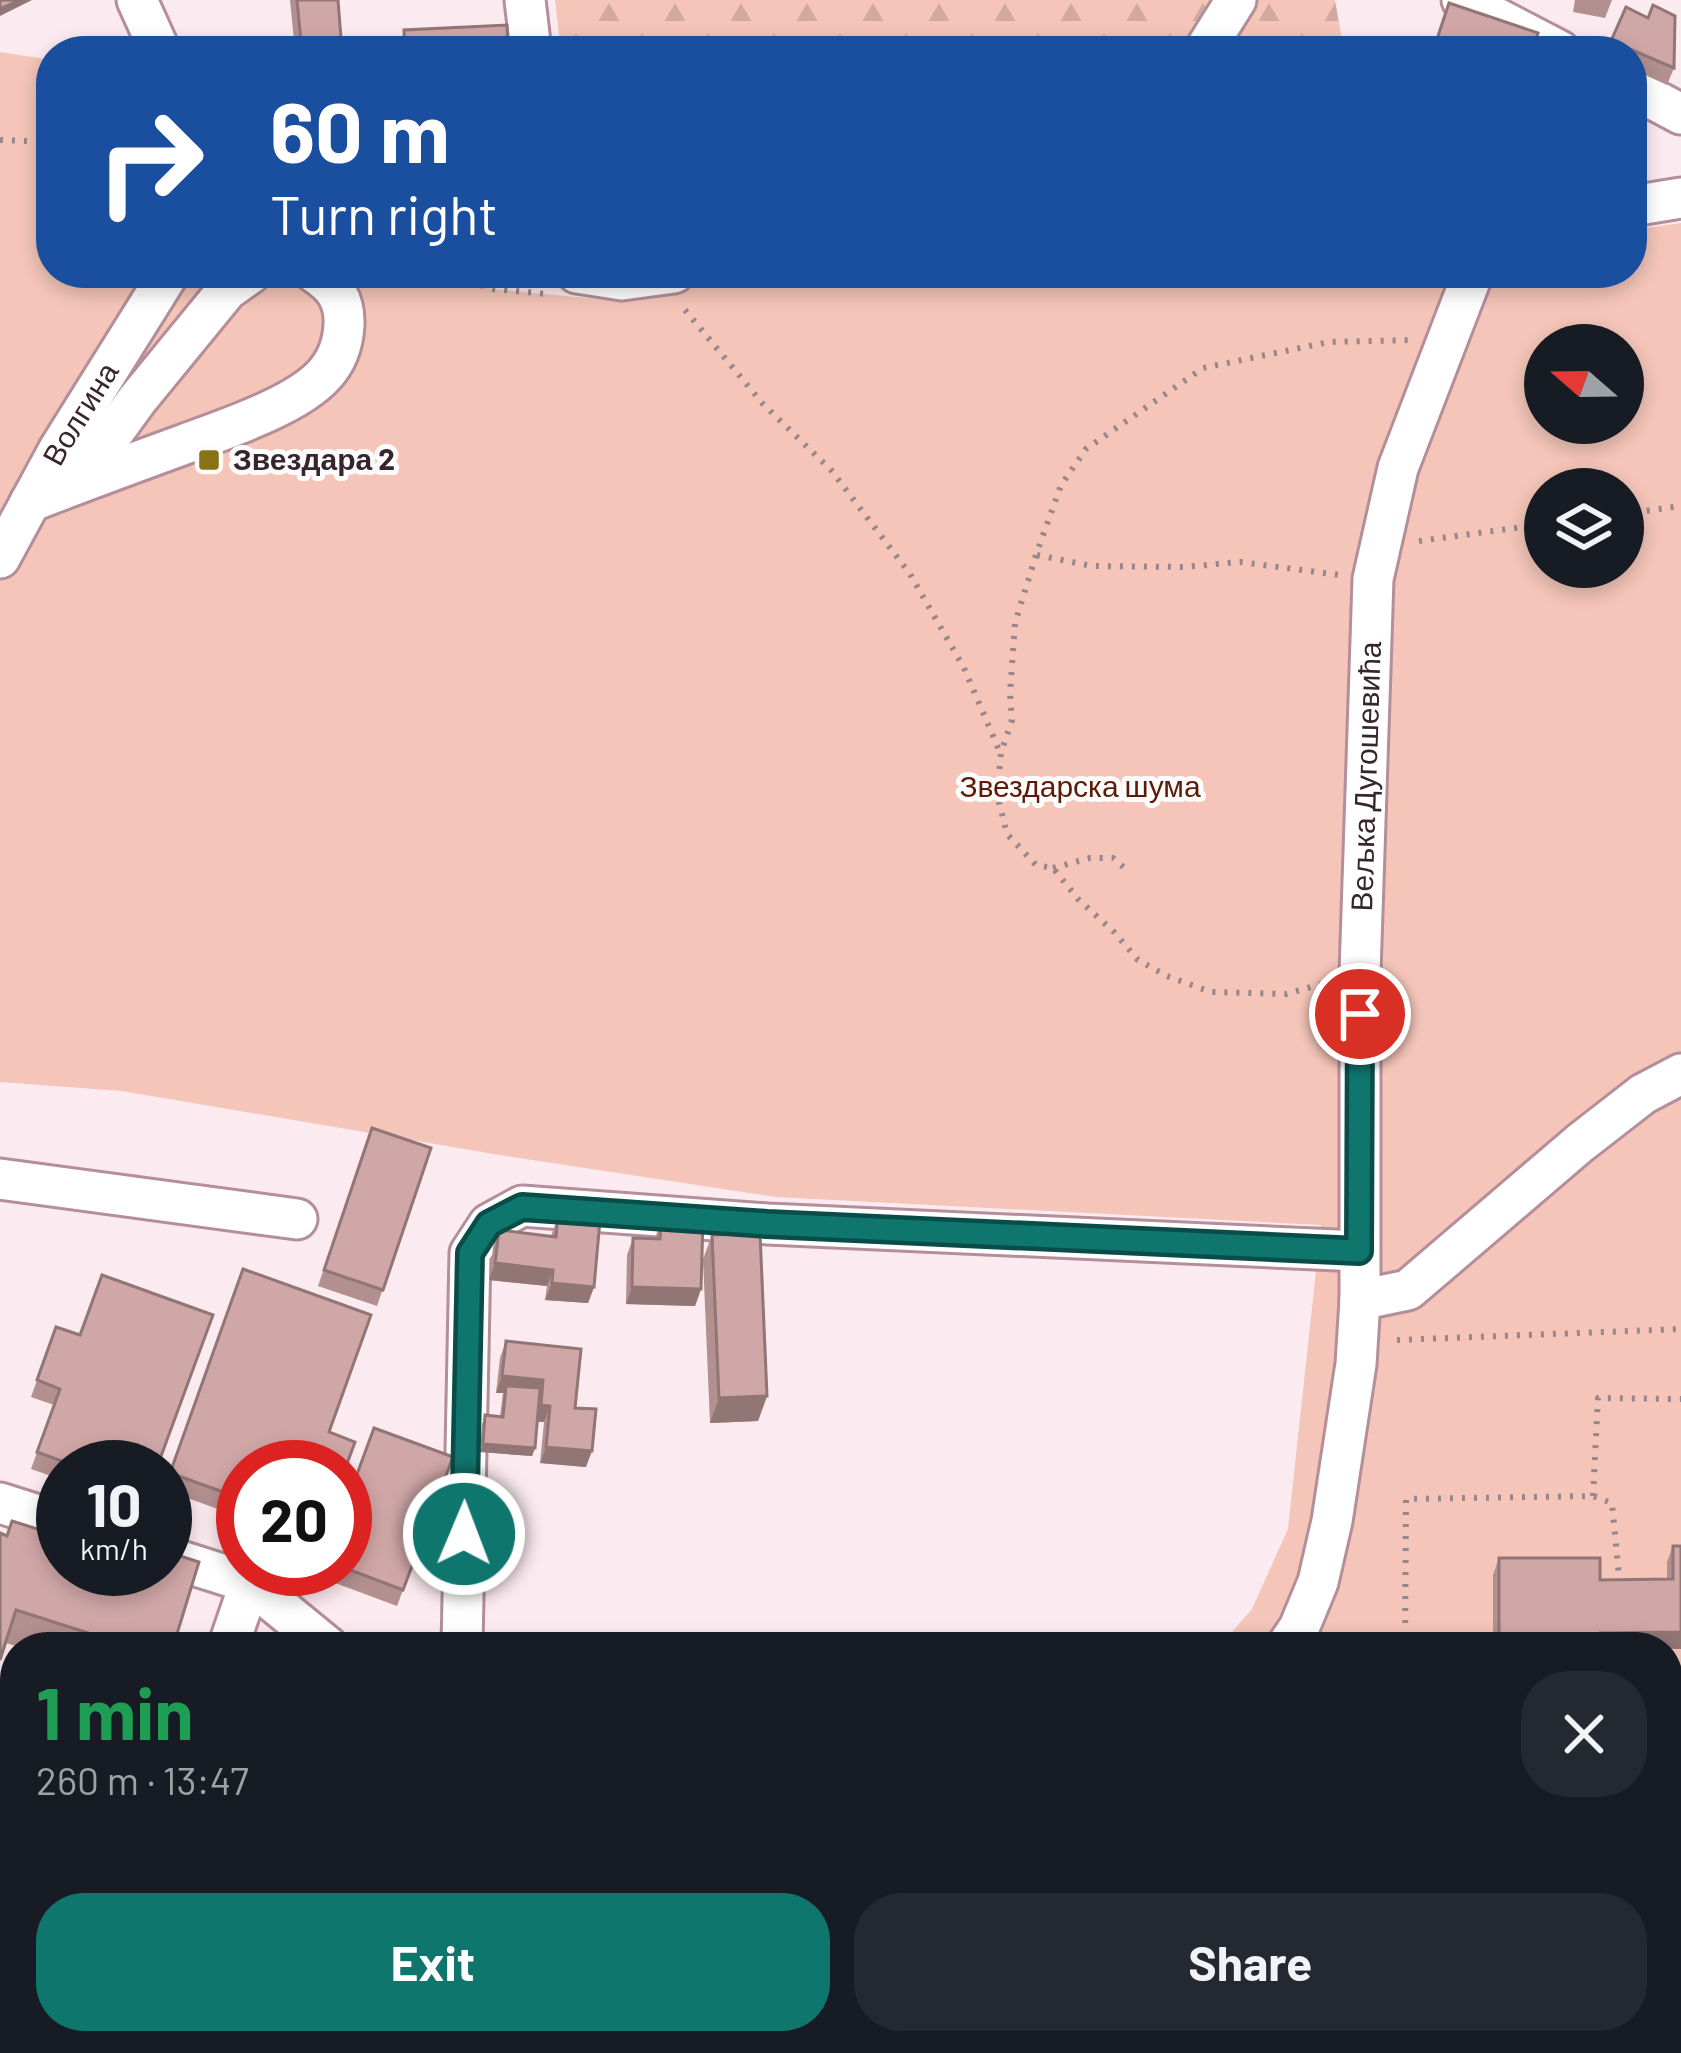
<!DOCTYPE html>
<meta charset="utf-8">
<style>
body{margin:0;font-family:Barlow,sans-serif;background:#242831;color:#f1f3f6;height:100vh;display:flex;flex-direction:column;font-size:45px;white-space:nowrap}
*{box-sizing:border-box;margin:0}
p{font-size:39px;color:#9ea1a6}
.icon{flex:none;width:66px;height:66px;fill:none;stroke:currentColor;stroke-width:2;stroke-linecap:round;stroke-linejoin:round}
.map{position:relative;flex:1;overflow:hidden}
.side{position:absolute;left:0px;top:1632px;width:1683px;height:423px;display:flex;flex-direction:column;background:#171b24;border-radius:48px 48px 0 0;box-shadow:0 6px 18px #0003}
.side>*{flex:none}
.hud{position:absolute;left:36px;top:36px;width:1611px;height:252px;border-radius:48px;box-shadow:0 6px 18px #0003;background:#1a4fa0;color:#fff;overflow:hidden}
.needle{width:78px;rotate:290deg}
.fabs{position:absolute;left:1524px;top:324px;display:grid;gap:24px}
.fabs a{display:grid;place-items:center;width:120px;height:120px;border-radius:50%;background:#171b24;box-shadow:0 6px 18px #0003;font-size:60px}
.speed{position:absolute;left:36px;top:1440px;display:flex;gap:24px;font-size:60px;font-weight:700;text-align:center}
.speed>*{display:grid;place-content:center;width:156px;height:156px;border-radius:50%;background:#171b24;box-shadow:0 6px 18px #0003;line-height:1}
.speed small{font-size:30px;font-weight:400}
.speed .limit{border:18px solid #d22;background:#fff;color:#111}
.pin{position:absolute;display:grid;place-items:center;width:102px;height:102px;color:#fff;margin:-51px;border:6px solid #fff;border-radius:50%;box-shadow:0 3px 12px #0007}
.me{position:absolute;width:132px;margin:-66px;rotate:1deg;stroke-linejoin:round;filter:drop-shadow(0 0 9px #0008)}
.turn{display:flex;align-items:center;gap:42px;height:252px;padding:0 36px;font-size:54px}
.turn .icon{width:156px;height:156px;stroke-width:2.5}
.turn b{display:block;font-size:84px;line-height:102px}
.round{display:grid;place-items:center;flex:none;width:126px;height:126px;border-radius:48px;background:#242831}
.headline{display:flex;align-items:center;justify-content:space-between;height:204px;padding:0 36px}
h1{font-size:72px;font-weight:700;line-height:90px;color:#1e9e55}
.action{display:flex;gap:24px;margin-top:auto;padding:24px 36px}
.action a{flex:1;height:138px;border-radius:48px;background:#0f766e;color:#fff;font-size:48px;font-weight:700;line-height:138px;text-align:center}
.action a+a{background:#242831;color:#f1f3f6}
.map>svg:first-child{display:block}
</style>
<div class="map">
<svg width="1681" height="2053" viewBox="0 0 1681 2053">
<defs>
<pattern id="forest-firs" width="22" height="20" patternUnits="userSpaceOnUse" patternTransform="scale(3)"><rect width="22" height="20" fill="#f4c5b8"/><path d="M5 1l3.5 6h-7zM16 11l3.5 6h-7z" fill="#d2a99e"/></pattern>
</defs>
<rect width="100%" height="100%" fill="#fbeaef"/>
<path fill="url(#forest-firs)" d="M555,0h780l9,51h-783z"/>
<path fill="#f4c5b8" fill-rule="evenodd" d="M0,52l51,8v213h396l45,16 126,12 5,-21 32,-7h977v-43l49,-7v1830h-1681v-103h15v90h1653v-393h-449l33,-38 36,-80 33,-304 -545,-28 -282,-43 -372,-63 -122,-9zM1545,345h78v78h-78zM1545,489h78v78h-78z"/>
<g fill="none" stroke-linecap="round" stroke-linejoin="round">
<g stroke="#b48e99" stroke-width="45">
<g id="minor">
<path d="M137,0l23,51"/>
<path d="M525,0l6,51"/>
<path d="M1462,0l98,51"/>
<path d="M1204,51l32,-51"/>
<path d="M1632,88l49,26"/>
<path d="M1632,206l49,-8"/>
<path d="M577,273l45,7 52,-7"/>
<path d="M76,484l61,-84 90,-110 24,-17"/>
<path d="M30,502c51,-20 103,-39 155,-58 40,-15 111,-38 139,-69 13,-14 19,-31 20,-50 1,-25 -9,-39 -29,-52"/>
<path id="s1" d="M0,558l59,-109 110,-176"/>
<path d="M0,1179l297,40"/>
<path d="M1360,1300l48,-10 172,-147 63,-49 38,-20"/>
<path d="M0,1503l63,20"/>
<path d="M165,1556l85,27 -22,64"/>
<path d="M250,1583l78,64"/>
<path d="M462,1647l8,-394 19,-29 33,-18 246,18 591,27"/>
<path id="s2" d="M1286,1647l13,-19 19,-46 14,-61 24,-157 4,-64v-327l13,-394 25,-111 75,-195"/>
<path d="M0,1866l15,4"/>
<path d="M721,2053l2,-13"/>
</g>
</g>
<path stroke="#97878c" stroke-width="6" stroke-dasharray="3 9" stroke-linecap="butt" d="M0,140l51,2
M447,273l45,16 55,5
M685,310l78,94 68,66 79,104 54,94 35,82
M1623,514l58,-8
M1419,541l126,-17
M1037,555l55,11 91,1 57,-5 100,13
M1053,868l37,-10h23l15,13
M1322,984l-36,10 -75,-2 -44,-16 -29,-16 -24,-28 -36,-33 -25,-31 -17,-3 -29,-31 -10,-40 4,-41 11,-33 -2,-27 5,-70 21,-68 25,-70 25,-36 117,-81 126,-26 81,-2
M1397,1340l284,-11
M1593,1496l5,-98 83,1
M1405,1647l1,-148 187,-3 19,7 7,73
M807,2040l14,13
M1405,2040v13
M1237,2053l7,-13"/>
<use href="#minor" stroke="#fff" stroke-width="39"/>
</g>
<path fill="#b39090" d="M290,0h48l4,51h-47z
M1575,0h37l-7,18 -32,-6z
M1626,7l22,11 26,50 -7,17 -35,-16v-18h-24z
M404,30l104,21h-110z
M372,1128l59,20 -54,158 -59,-20z
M558,1216l36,71 -6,16 -43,-3 2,-14 -58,-6 4,-33 6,-17 52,6z
M661,1219l40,70 -6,17 -69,-2 1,-49 6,-17 22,1z
M712,1235l55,161 -9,25 -48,2 -7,-164z
M243,1269l86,163 -86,35v51l-78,-28v-4z
M56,1327l101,140h-94v13l-32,-11 23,-64 -23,-8z
M506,1341l69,67 11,59 -46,-4 4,-41h-7l-2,26 -3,8 -52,-4 2,-28 3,-9 15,2 3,-24h-7l4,-35z
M453,1457l-56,149 -78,-29 3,-8h23v-62z
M0,1533l173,114h-154l-13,-4z
M1673,1546h8l-13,101h-175v-72l6,-17 101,22 67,-1v-17z
M0,1705l15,5v142l-15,-5z"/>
<path fill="#927575" d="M20,0h12l-32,16v-7z
M495,1263l58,7 -6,16 -58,-6z
M552,1283l42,4 -6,16 -43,-3z
M632,1287l69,2 -6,17 -69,-2z
M502,1376l41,4 -6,17 -31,-11 -3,7h-7z
M767,1396l-9,25 -48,2 9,-25z
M541,1405l9,1 -6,16 -9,-1z
M483,1444l52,4 -3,8 -52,-4z
M546,1447l46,4 -6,16 -46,-4z
M1681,1632v17l-86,-2 5,-14z"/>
<path fill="#d0a7a7" stroke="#927575" stroke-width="3" d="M0,0h20l-20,9z
M297,0h41l4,51h-40z
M1449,3l89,30 -6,18h-99z
M1653,5l22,11 -1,52 -63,-27 15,-34 22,11z
M507,25l1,26h-103l-1,-21z
M372,1128l59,20 -48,142 -59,-20z
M558,1216l42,4 -6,67 -42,-4 1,-13 -58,-7 4,-33 57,7z
M661,1219l42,1 -2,69 -69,-2 1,-49 27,1z
M760,1233l7,163 -48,2 -7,-163z
M243,1269l128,46 -42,117 26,10 -10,27v-2h-102v32l-73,-26z
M102,1275l111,40 -56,152h-79l-41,-15 23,-63 -23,-9 19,-53 24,8z
M506,1341l75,8 -6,59 21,1 -4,42 -46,-4 4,-41 -9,-1 2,-25 -41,-4z
M506,1386l34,2 -5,60 -52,-4 2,-29 18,2z
M374,1428l79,29 -50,133 -58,-22v-61z
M12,1521l51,16v32h102v-18l34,11 -26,85h-75l3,-10 -85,-27 -16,50v-127l7,3z
M1673,1546h8v86l-81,1v14h-101v-89h101v22l73,-1z
M0,1705l15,5v106l-15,-5z"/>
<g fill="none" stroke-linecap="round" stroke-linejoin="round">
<g stroke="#0a4d48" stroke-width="30">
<path id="route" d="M464,1534l6,-281 19,-29 33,-17 245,17 592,27 1,-237"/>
</g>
<use href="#route" stroke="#0f766e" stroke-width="21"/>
</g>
<rect fill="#897214" stroke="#fcfcfc" stroke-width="4.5" x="197" y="448" width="24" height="24" rx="6"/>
<g text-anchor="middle" stroke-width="10" stroke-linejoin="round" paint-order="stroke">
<g font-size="30" fill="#36262b" stroke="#fcfcfc">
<text dy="10" stroke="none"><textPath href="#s1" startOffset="165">Волгина</textPath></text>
<text dy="10" stroke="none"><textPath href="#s2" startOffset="882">Вељка Дугошевића</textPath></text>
</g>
<g font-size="30" font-weight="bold" fill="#36262b" stroke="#fcfcfc" text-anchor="start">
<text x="233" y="470">Звездара 2</text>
</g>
<g font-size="30" fill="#5e1a06" stroke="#fcfcfc">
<text x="1080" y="797">Звездарска шума</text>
</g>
</g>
</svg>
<div class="fabs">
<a><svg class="needle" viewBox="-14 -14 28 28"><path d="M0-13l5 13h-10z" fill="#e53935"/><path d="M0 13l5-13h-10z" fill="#9ea1a6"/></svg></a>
<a><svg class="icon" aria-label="layers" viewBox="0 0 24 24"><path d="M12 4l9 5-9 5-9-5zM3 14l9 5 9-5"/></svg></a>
</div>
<div class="speed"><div>10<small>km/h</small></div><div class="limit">20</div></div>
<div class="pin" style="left:1360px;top:1014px;background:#d93025"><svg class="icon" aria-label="arrive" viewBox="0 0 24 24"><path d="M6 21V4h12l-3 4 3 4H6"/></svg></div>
<svg class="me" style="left:464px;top:1534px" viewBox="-20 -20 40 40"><circle r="17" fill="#0f766e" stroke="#fff" stroke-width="3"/><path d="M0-11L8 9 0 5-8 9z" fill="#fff"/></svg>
<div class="hud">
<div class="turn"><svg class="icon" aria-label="right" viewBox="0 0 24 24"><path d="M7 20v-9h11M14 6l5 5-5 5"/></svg><div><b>60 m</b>Turn right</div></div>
</div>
<section class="side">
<div class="headline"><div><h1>1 min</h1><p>260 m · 13:47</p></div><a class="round"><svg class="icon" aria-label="close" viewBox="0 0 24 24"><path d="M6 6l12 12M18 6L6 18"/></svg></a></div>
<div class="action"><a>Exit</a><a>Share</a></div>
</section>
</div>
